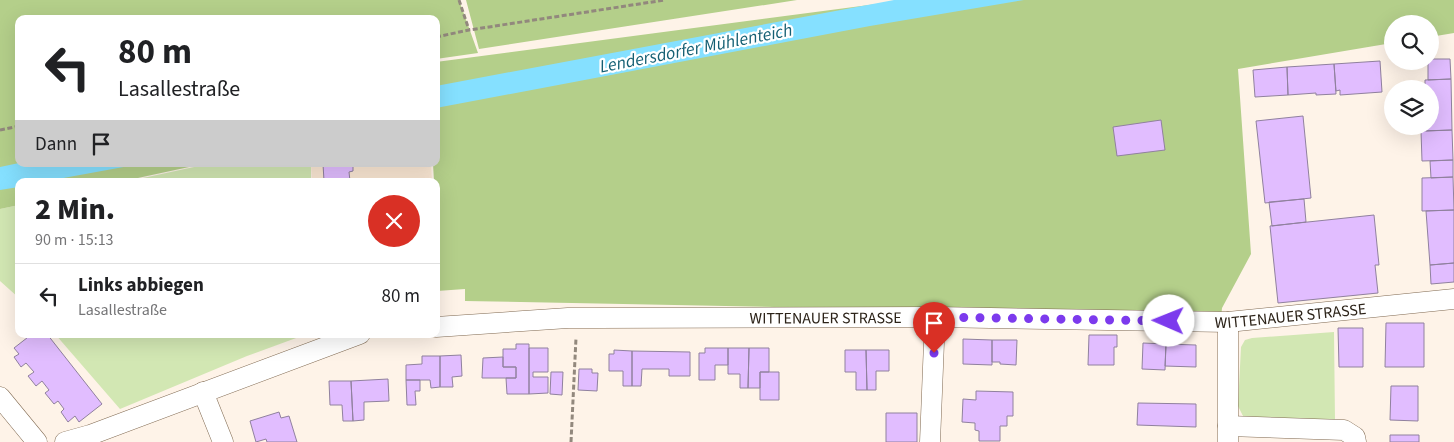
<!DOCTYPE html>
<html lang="de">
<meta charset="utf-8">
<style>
body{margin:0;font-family:"Source Sans 3",sans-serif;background:#f6f6f6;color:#202124;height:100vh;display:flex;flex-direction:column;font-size:19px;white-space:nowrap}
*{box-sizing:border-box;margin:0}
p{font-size:16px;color:#757577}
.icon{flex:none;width:28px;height:28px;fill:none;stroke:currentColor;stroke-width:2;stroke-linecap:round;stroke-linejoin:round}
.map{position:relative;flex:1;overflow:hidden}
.sheet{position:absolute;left:15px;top:178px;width:425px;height:160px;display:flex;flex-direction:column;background:#fff;border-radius:10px;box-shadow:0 5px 20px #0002}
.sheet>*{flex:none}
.guide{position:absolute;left:15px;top:15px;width:425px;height:152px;border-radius:10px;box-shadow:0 5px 20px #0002;background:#fff;color:#202124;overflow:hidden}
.fabs{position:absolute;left:1384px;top:15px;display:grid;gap:10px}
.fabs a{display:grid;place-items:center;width:55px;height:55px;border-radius:50%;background:#fff;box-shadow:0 5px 20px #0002;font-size:25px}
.pin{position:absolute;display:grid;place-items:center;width:42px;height:42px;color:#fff;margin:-51px -21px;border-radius:50% 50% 50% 0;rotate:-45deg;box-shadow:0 0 5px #0007}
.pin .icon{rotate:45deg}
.me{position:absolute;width:55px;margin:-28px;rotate:271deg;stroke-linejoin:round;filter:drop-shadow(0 0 4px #0008)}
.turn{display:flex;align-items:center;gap:18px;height:105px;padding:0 20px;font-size:22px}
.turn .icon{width:65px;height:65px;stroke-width:2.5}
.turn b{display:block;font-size:35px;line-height:42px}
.then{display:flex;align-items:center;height:48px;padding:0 20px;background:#0003;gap:10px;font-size:19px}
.round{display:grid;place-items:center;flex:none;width:52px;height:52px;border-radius:26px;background:#f6f6f6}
.summary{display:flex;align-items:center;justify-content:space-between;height:85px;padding:0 20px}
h1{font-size:30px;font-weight:800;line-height:38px}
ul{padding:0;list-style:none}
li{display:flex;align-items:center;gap:15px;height:65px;padding:0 20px;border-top:1px solid #e0e0e0}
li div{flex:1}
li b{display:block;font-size:19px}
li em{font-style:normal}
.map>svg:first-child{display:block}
</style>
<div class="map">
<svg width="1454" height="442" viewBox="0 0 1454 442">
<rect width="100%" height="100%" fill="#fef3e8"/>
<path fill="#fbe8d4" d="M311,164h120l1,17h-120z"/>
<path fill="#d2e7b3" d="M208,164h103v17h-182z
M19,205v93l-19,-17v-72z
M1334,332l1,89 -84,-3 -8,-2 -5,-10 3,-59 4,-7 7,-2z
M55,334h160v1h2l-1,-1h91l-60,22 -127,53z"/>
<path fill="#b4cf8a" d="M0,0h459l19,53 -42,6v-40h-417v145h184l-79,17h-105v24l-19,4z
M466,0h331l-318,49z
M907,0h547v33l-24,4v-13h-38v19l-154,26 13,185 -29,54 -1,10 -291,-8 -465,-9v-12l-28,2 -1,-110h-2l-1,-17h3v-102z"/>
<path fill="#85e0ff" d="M894,0h130l-154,26 -434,82v-22z
M19,163v1h121l-93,17h-28v6l-19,3v-23z"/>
<path fill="#e1bdff" stroke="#90819e" d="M1430,59h20l1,20 -23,1v-19h2z
M1380,61l2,31 -42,3v-5l-4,1 -2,-27z
M1334,64l2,30 -20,1v-2l-28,2 -1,-28z
M1287,67l1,28 -33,2 -2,-27z
M1451,79l1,51 -26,1v-5h4v-37h-5v-9z
M1303,116l8,82 -46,5 -9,-82z
M1161,120l4,30 -48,6 -4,-29z
M1452,130l1,30 -31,1 -1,-30z
M1453,160v17l-22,1 -1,-17z
M323,164h30v7l-4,1 1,9h-26z
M1453,177l1,33 -32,1v-33z
M1304,199l2,23 -34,4 -3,-24z
M1454,210v53l-24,2 -4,-54z
M1374,215l5,50h-4l3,28 -100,10 -8,-77z
M1454,263v19l-23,2 -1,-19z
M1386,323h38v44h-39z
M1338,328h25v39h-24z
M32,334h15l55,70 -23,18 -4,-6 -7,6 -7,-10 3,-3 -6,-8 -4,3 -9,-11 4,-3 -7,-9 -6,5 -8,-10 6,-4 -8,-9 -5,4 -7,-10 5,-3 -5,-6z
M1089,335h28v12h-3v18h-26z
M963,339l29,1v25l-29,-1z
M992,340h25l-1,25 -16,-1v-2h-8z
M1143,343l23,1 -1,26 -23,-1z
M516,344h13v50h-22l-1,-16h10v-11h-13v-18h13z
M1166,344l30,1v22l-31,-1z
M529,348h19v24h-15v5h15v16l-19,1z
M705,348h23v17h-13v15h-16v-27h6z
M728,348h21l-1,40h-8v-14h-12z
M749,348h20v24h-9v16h-12z
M614,350l18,1v35h-9v-15h-14v-17h5z
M845,350h21l1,40h-11v-18h-11z
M866,350h23v21h-13v19h-9z
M632,351l58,1v24h-21v-7h-27l-1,17h-9z
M461,355l1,21 -10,1 1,10h-13v-31z
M422,356h18v31l-9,1 -1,-8h-24v-15l16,-1z
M503,357v10h13v11h-34l1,-20z
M579,369h13v4h6l-1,18 -19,-1z
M551,372h12l-1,23 -12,-1z
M760,372h19v28h-19z
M388,379l1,22 -25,1v18l-11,1 -2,-40z
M406,380h14v11h-5l1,14h-9z
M329,381h22l2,40h-10l-1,-16h-12z
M1391,386h27v35l-28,-1z
M976,391l37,1v24h-6v10h-7v15h-21v-10l-4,-1v-7l-13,-1 1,-23 13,1z
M1138,403l58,1v23l-59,-2z
M279,412l2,6 8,-2 8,26h-30l-1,-3 -10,3 -6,-21z
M886,413h31v29h-31z
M1390,435h29v7h-29z"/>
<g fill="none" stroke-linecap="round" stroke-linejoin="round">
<g stroke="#806a52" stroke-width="21">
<g id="street">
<path id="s1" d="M436,327l132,-9h26l341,-1 293,5 226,-23"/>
<path d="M203,392l20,50"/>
<path d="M0,397l37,45"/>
<path d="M1228,426l116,4 11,7 1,5"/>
<path d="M65,442l25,-7 270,-101"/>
<path d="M930,442l5,-125"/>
<path d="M1228,442v-120"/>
</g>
</g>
<path stroke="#92887d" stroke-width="3" stroke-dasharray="5 2.5" stroke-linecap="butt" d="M459,0l10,30
M436,37l33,-7 196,-30
M0,130l19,-4
M571,442l5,-104"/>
<use href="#street" stroke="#fff" stroke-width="20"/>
</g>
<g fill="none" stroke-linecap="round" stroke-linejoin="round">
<path stroke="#7c3aed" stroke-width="9" stroke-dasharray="0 16.2" d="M934,353l1,-36 234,4"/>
</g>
<g text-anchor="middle" stroke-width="4.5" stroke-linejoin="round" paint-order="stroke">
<g font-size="16" fill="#2c2319" stroke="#fff">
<text dy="6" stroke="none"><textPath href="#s1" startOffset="855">WITTENAUER STRASSE</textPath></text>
<text dy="6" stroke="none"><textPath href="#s1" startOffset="390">WITTENAUER STRASSE</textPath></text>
</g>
<g font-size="18" font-style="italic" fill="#145f73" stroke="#fff">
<text transform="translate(696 48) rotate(-11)" y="6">Lendersdorfer Mühlenteich</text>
</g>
</g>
</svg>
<div class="fabs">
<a><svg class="icon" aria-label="search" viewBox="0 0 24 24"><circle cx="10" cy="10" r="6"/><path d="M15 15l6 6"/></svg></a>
<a><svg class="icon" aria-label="layers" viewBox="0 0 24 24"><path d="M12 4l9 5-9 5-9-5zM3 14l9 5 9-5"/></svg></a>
</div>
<div class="pin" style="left:934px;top:353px;background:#d93025"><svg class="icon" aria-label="arrive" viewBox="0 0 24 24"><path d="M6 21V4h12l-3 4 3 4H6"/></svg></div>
<svg class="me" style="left:1169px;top:321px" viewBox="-20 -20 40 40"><circle r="19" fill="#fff"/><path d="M0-13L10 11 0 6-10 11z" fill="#7c3aed"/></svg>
<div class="guide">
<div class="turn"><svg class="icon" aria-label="left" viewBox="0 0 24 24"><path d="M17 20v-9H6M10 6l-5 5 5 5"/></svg><div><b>80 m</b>Lasallestraße</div></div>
<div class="then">Dann<svg class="icon" aria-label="arrive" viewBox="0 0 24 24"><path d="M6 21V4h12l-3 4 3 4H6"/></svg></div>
</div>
<section class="sheet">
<div class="summary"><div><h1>2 Min.</h1><p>90 m · 15:13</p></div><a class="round" style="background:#d93025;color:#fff"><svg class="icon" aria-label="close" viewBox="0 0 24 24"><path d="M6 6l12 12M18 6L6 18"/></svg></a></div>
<ul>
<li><svg class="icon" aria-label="left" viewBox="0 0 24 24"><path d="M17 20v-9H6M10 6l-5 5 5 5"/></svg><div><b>Links abbiegen</b><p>Lasallestraße</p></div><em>80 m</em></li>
</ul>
</section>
</div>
